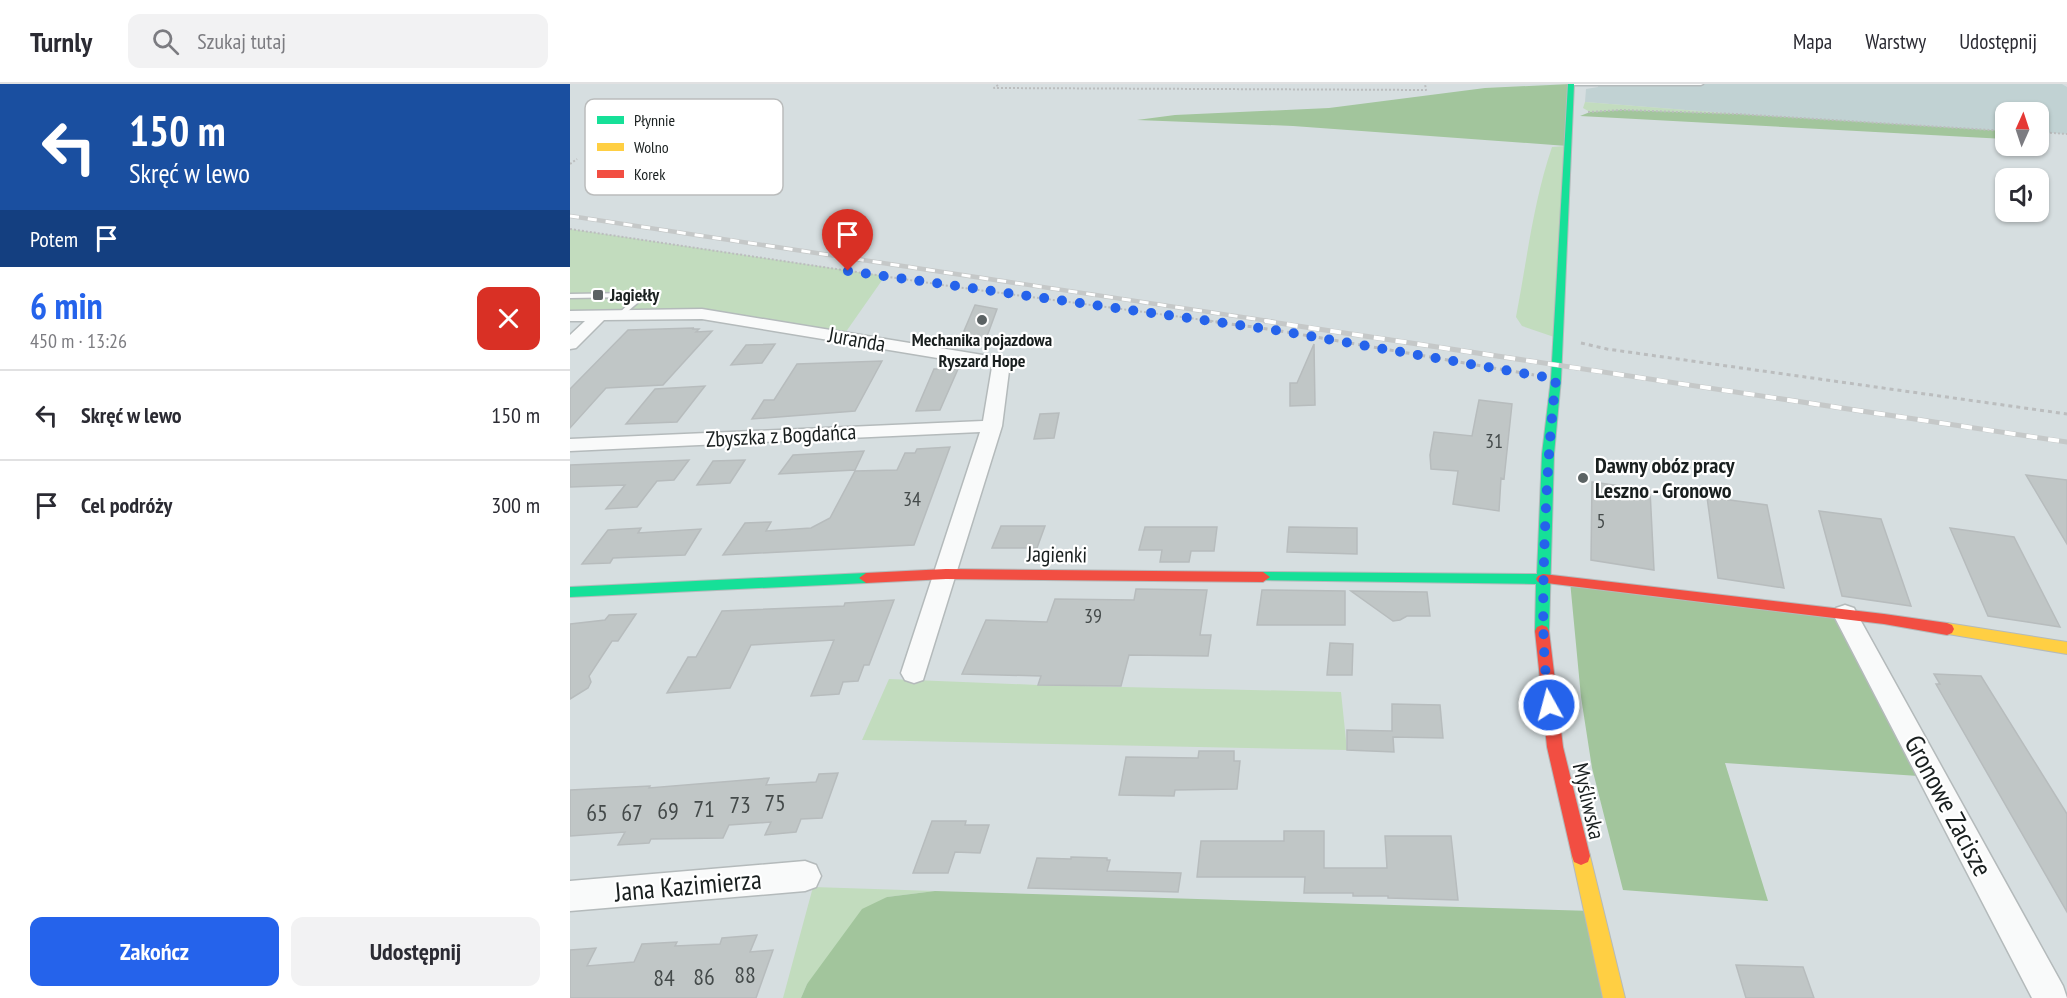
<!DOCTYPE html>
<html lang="pl">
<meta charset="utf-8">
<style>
body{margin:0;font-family:"PT Sans Narrow",sans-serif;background:#f2f2f3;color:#2b2b33;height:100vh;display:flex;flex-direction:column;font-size:22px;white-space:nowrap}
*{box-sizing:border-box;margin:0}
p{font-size:20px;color:#7c7c81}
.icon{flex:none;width:33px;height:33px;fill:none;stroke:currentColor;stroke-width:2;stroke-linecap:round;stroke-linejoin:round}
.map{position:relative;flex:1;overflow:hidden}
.side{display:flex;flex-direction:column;background:#fff;width:570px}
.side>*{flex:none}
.hud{background:#1a4fa0;color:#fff;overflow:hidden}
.needle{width:39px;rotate:3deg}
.fabs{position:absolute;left:1425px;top:18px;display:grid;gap:12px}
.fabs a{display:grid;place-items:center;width:54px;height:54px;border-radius:12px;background:#fff;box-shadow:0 2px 4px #0004;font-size:30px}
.pin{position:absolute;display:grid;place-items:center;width:51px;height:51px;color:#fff;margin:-62px -26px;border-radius:50% 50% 50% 0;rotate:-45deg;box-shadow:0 0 6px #0007}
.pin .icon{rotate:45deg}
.me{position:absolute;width:66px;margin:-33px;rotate:353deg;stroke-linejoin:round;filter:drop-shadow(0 0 4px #0008)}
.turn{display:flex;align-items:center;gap:21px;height:126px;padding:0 30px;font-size:27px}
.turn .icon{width:78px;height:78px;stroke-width:2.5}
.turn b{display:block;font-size:42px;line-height:51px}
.then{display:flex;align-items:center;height:57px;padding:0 30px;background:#0003;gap:12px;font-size:22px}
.round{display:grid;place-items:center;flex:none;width:63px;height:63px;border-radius:12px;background:#f2f2f3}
.summary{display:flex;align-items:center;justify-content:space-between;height:102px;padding:0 30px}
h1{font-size:36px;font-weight:600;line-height:45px;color:#2563eb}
.action{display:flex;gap:12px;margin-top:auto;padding:12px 30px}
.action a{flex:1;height:69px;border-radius:12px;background:#2563eb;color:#fff;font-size:24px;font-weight:600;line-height:69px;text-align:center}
.action a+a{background:#f2f2f3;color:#2b2b33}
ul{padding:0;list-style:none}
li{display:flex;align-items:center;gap:18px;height:90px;padding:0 30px;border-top:2px solid #e1e1e2}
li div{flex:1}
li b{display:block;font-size:22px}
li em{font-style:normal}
header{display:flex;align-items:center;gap:36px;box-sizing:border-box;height:84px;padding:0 30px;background:#fff;border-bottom:2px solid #e1e1e2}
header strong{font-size:28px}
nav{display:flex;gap:33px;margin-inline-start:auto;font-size:21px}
.search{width:420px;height:54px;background:#f2f2f3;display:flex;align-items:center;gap:15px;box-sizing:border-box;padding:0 21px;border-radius:12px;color:#7c7c81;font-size:22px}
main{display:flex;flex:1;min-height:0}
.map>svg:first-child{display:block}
</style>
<header>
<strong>Turnly</strong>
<div class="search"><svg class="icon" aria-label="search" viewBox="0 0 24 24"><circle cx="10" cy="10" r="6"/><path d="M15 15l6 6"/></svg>Szukaj tutaj</div>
<nav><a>Mapa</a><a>Warstwy</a><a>Udostępnij</a></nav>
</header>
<main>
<section class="side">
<div class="hud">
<div class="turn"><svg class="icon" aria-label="left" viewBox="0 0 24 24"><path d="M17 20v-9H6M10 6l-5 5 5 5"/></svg><div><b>150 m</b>Skręć w lewo</div></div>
<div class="then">Potem<svg class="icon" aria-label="arrive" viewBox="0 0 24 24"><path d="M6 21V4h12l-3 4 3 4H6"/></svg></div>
</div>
<div class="summary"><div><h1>6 min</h1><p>450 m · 13:26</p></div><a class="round" style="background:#d93025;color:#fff"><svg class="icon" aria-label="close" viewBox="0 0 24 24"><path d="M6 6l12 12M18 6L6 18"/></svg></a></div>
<ul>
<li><svg class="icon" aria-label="left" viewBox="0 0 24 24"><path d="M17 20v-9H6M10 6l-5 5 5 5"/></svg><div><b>Skręć w lewo</b></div><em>150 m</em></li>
<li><svg class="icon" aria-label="arrive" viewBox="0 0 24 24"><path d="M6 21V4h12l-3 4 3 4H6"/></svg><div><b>Cel podróży</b></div><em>300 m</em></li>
</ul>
<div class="action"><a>Zakończ</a><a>Udostępnij</a></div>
</section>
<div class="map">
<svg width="1497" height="914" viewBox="0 0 1497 914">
<rect width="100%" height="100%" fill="#d6dee0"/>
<path fill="#c1d2d3" d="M1028,0h464l5,3v47l-28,-2 -1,-20h-32l-1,19 -268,-17 -152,-12 1,-13 12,-2z"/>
<path fill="#c2dcbe" d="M1015,18l152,12 -115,-4 -32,2 -7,-4z
M997,62l-10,192 -35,-12 -6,-9c11,-57 17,-114 36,-170z
M0,145l315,47 -42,60 -141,-22 -132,2z
M319,595l149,6 303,7 6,58 -485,-10z
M243,803l122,4 -48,6 -80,87 -6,14h-18z"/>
<path fill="#a2c59c" d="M1001,0l-4,62 -274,-20 -156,-6 38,-5 154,-7 156,-20z
M1052,26l115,4 268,17v8l-425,-23 10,-4z
M1000,497l275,33 88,163 -208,-14 43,138 -145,-11 -31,-122 -11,-71z
M365,807l658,20 21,87h-813l6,-14 55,-75 25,-12z"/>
<path fill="#c0c6c6" stroke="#b7bcbd" stroke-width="1.5" d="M405,221l22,4 -12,33 -24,-4z
M124,244l-2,1h7l-3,3 16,-1 -49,54 -57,3 -36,40v-39l58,-59z
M205,260l-13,19 -31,2 15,-20z
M744,260l1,61 -25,1v-23h7z
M312,277l-27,50 -103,8 12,-19h10l23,-36z
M364,285h24l-18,41 -24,1z
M135,302l-28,36 -51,2 29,-35z
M909,316l33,4 -8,75 -3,-1 -2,33 -46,-7 5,-33 -27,-2 -1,-14 4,-23 38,4z
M489,329l-5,25 -20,1 6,-25z
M380,363l-36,98 -191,10 22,-32 26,-1 -5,9 45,-3 19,-10 25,-47 42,-1 8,-17h10l2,-4z
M294,367l-9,19 -76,4 14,-19z
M119,376l-15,20 -17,1 -20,26 -31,2 19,-24 -55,2v-22z
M175,376l-15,23 -33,2 16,-24z
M1456,391l41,5v64z
M1022,398l58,8 4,80 -63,-10z
M1137,413l60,8 17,83 -66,-10z
M1249,427l62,8 30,87 -69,-10z
M431,442h44l-8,22h-45z
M575,443h72l-3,24h-23l-2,11h-29l2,-12h-23z
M719,443l68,1v26l-70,-2z
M71,444l-3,5 63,-4 -16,26 -72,3 -3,5 -28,1 26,-34z
M1380,444l64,9 46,90 -72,-11z
M566,505l71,1 -7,45h11l-3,21 -79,-1 -8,31 -83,-1 3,-9 -79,-2 24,-54 61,2 8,-23 79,1z
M692,506l83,1v34h-88z
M781,507l76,1 3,24h-23l-7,4 -7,1z
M324,516l-25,65h-5l-6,16 -15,1 -4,12 -28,2 23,-56 -83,5 -21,43 -63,5 21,-36h8l26,-46 122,-5 1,-3z
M66,530l-18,27h-6l-23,35 2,6 -3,6 -18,11v-75l35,-4 4,-5z
M760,559l23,1 -1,31h-25z
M1364,590l47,2 86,138v98l-131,-228h4z
M822,620l48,1 3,33 -50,-1 1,15 -47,-2v-20l45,1z
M629,667h35v10h6l-3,28 -62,1 -1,6 -55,-1 7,-38 72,1z
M268,689l-16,45 -21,1 -5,13 -31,3 6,-13 -42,3 -6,13 -72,1 -2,4 -31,2 7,-13 -55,4v-46l80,-4 -1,2 120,-10 -3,7 50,-3 3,-8z
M362,737h34l-1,4h24l-9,28 -25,-1 -7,21h-35z
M714,747h40v37h63l-2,-32h66l7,64 -70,-2v-2h-35v-3h-49l1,-16h-108l4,-36h83z
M501,773l36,1v2h3l-3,11 74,2 -3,19 -150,-4 9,-30 34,1z
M187,851l-7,17 23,-2 -17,48h-186v-48l26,-2 -9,18 47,-4 8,-18 35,-2 -2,4 45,-2 2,-6z
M1166,881l67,2 11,31h-68z"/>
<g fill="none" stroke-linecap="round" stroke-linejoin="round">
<g stroke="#b4babb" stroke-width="3">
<path id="lane" d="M999,0h134l-2,1h-130z
M65,209h3l3,7 -19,16 -4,-2 15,-14 -1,-3 -62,1v-4z"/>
</g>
<g stroke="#b4babb" stroke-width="3">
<path id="street" d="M132,225l299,49 6,1 3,4 -8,63 -79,254 -9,3 -9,-3 -4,-7 79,-241 -410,19v-12l413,-18 9,-54 -290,-48 -98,1 -28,28 -6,1v-14l15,-14h-15v-10z
M1275,521l9,3 3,6 206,372 4,12h-35l-199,-384 3,-6z
M235,777l11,4 5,11 -5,11 -11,4 -235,20v-30z"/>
</g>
<g stroke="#b4babb" stroke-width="2">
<path id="fast" d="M998,0h6l-13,295 -7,75 -5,177 -2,4h-10l-2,-4 1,-47 -278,-4 -2,-3 2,-3 5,-2 274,2 5,-120 9,-75z
M296,489l7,5 -7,5 -296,14v-10z"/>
</g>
<g stroke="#b4babb" stroke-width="2">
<path id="slow" d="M1377,539l120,19v12l-125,-21 -2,-4 2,-4z
M1011,763l7,3 2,6 35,142h-22l-31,-142 2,-6z"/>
</g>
<g stroke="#b4babb" stroke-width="2">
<path id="jam" d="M376,485l317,3 7,5 -7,5 -317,-3 -80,4 -7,-5 7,-5z
M973,490l341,40 63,9 5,2 2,4 -2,4 -5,2 -63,-11 -346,-42 -2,-3 2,-3z
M972,541l5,2 2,4 14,116 27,109 -2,6 -7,3 -7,-3 -2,-6 -25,-109 -12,-116 2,-4z"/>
</g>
<path stroke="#bbbdbe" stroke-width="2" stroke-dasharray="2 2" stroke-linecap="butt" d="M428,1l-4,3 432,2 -1,-6
M1018,28l34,-2 115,4 269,17
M1468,48l29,2
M0,80l7,-5
M0,145l386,58 263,35"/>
<path stroke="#bbbdbe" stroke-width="3" stroke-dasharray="4 4" stroke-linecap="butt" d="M638,237l67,9 259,45
M1011,259l26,6 460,65"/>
<use href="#lane" fill="#f9fafa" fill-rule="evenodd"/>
<use href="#street" fill="#f9fafa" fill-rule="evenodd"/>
<use href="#fast" fill="#16e098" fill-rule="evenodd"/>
<use href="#slow" fill="#ffcf43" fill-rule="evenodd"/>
<use href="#jam" fill="#f24e42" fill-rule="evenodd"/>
<g stroke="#c5c8c8" stroke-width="4.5">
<path id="rail-far1" d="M0,132l705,106"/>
</g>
<g stroke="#c5c8c8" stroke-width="5">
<path id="rail" d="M695,237l802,121"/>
</g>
<use href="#rail-far1" stroke="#fff" stroke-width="3" stroke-dasharray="9" stroke-linecap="butt"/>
<use href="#rail" stroke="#fff" stroke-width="4" stroke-dasharray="11" stroke-linecap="butt"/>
</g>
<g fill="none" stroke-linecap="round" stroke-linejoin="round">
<path stroke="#2563eb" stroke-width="10" stroke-dasharray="0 18" d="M278,187l427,59 281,49c-6,50 -9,100 -11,151 -2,59 -4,116 4,175"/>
</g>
<g fill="#5b6263" stroke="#fff" stroke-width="2">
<rect x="22" y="205" width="12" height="12" rx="3"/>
<circle cx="412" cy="236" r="6"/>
<circle cx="1013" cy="394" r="6"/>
</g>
<g text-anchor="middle" stroke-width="4.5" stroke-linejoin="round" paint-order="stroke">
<g font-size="18" font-weight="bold" fill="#191f1f" stroke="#fff" text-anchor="start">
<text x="40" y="217">Jagiełły</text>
<text x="412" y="262" text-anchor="middle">Mechanika pojazdowa<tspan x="412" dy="21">Ryszard Hope</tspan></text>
</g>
<g font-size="20" fill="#444a4a">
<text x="924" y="364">31</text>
<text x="342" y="422">34</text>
<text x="1031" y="444">5</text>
<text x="523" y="539">39</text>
</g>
<g font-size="22" fill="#191f1f" stroke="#fff">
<text transform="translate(287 255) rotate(10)" y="8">Juranda</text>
<text transform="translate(211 351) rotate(-3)" y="8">Zbyszka z Bogdańca</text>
<text transform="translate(487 470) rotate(1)" y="8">Jagienki</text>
<text transform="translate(1019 717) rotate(77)" y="8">Myśliwska</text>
</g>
<g font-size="22" font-weight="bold" fill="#191f1f" stroke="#fff" text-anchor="start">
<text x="1025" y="389">Dawny obóz pracy<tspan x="1025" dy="25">Leszno - Gronowo</tspan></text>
</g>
<g font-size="24" fill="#444a4a">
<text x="205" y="727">75</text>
<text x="170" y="729">73</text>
<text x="134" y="733">71</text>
<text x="98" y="735">69</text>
<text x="27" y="737">65</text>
<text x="62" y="737">67</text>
<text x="175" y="899">88</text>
<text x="134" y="901">86</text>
<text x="94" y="902">84</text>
</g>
<g font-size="27" fill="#191f1f" stroke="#fff">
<text transform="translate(1378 722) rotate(62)" y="9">Gronowe Zacisze</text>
<text transform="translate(118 802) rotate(-5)" y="9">Jana Kazimierza</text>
</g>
</g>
<rect x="15" y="15" width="198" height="96" rx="9" fill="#fff" stroke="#babcbc" stroke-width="1.5"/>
<rect x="27" y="32" width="27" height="8" fill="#16e098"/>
<rect x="27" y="59" width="27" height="8" fill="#ffcf43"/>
<rect x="27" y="86" width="27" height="8" fill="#f24e42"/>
<g font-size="16" fill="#191f1f">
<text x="64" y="42">Płynnie</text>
<text x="64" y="69">Wolno</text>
<text x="64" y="96">Korek</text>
</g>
</svg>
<div class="fabs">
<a><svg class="needle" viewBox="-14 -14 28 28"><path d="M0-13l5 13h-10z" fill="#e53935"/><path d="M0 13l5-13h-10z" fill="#7c7c81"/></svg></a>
<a><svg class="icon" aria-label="sound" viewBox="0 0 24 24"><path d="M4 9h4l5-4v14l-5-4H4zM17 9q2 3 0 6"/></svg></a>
</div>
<div class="pin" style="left:278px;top:187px;background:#d93025"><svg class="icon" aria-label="arrive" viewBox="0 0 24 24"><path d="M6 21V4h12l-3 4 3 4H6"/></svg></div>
<svg class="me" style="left:979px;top:621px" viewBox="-20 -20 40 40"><circle r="17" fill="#2563eb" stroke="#fff" stroke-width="3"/><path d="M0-11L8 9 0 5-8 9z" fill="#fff"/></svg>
</div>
</main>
